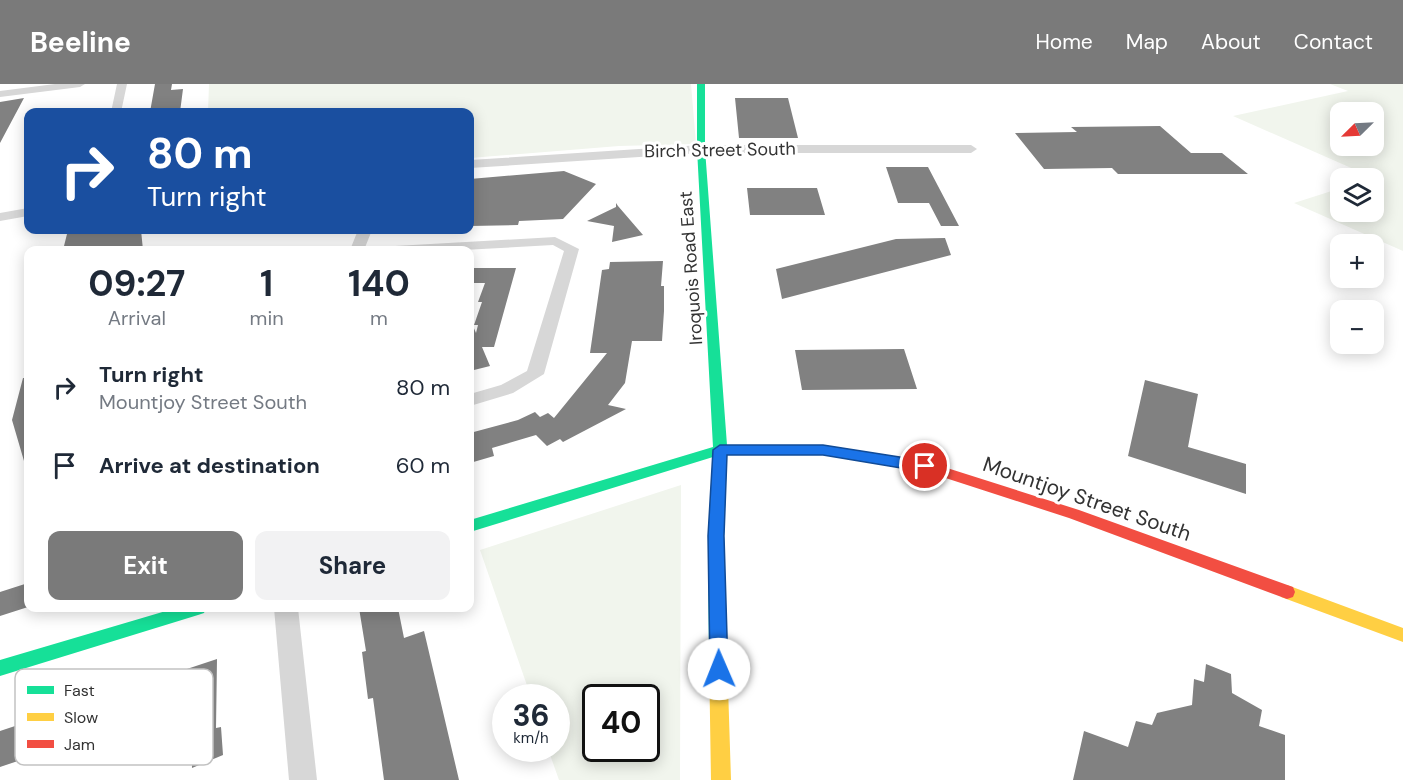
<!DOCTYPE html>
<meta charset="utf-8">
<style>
body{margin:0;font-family:"DM Sans",sans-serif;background:#f2f2f3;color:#1f2937;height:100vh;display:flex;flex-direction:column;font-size:22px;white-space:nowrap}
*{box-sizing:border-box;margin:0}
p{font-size:20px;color:#747a83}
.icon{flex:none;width:33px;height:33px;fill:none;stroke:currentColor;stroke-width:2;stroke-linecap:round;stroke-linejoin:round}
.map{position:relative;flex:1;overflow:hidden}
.details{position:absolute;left:24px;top:162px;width:450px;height:366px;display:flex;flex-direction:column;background:#fff;border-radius:12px;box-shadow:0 3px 15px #0003}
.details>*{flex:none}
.banner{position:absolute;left:24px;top:24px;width:450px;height:126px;border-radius:12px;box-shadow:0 3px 15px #0003;background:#1a4fa0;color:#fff;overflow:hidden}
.needle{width:39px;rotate:246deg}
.fabs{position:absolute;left:1330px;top:18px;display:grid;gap:12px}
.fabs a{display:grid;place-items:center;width:54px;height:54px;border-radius:12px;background:#fff;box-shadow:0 3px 15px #0003;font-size:30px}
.speed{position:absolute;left:492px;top:600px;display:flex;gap:12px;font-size:30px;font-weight:700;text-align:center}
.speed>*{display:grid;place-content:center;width:78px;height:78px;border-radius:50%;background:#fff;box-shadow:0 3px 15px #0003;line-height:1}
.speed small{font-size:15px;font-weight:400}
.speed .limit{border:3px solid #111;border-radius:9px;background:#fff;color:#111}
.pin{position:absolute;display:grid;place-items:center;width:51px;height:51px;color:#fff;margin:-26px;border:3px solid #fff;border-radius:50%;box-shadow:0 2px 6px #0007}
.me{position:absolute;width:66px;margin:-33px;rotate:359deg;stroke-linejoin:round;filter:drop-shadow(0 0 4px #0008)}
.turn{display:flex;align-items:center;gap:21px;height:126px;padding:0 24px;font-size:27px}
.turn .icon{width:78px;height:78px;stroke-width:2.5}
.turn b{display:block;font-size:42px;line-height:51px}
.eta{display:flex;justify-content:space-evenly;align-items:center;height:102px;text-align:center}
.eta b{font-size:36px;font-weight:700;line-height:42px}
.cta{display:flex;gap:12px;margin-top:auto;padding:12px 24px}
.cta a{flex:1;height:69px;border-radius:12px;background:#7a7a7a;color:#fff;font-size:24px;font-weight:700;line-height:69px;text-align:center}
.cta a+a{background:#f2f2f3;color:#1f2937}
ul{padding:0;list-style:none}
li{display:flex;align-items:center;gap:18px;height:78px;padding:0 24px}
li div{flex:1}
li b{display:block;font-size:22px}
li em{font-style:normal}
header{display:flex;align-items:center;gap:36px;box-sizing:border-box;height:84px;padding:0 30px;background:#7a7a7a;color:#fff}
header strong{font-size:28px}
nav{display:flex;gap:33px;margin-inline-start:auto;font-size:21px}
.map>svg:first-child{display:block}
</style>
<header>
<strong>Beeline</strong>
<nav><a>Home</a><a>Map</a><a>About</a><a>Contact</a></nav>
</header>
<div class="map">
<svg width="1403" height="696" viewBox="0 0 1403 696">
<rect width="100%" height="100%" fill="#fff"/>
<path fill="#f1f5ed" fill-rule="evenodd" d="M209,0h482l5,60 -77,2 -149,12v-46h-262z
M1330,0h73v167l-109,-48 47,-15v24h33v-34l-141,-62 115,-25zM1374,28v34h-33v-34z
M681,401l-1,295h-121l-11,-31 8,-1v-50l-25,-1 -51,-147zM596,614h50v50h-50z"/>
<path fill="#818181" d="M155,0h17l-1,6 12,-1 -3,23h-30z
M24,14l-24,45v-41z
M735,14h53l10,40h-59z
M1160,42l31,27h31l26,21h-130l-6,-6 -68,1 -29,-36 62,-1 -6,-5z
M886,83h42l31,59h-18l-12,-23h-31z
M564,87l32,13 -33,35 -44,2 -1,4 -48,1v-47z
M747,104h70l8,27h-75z
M616,119l2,3 25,29 -31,7 2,-16 -27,-5 29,-14z
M68,146h73l2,20h-22l-7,-4 -7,4h-11l-32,-4z
M945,154l6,17 -169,44 -6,-30 120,-30z
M663,177l-2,25h3v25l-2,30h-30l-7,42 -17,22 18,4 -63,33 -3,-3 -13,7 -11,-11 -44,13 2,8 -24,7v-30l48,-13 17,-8 5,5 8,-4 6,5 53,-65h-17l12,-83 7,-1 1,-7z
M470,184h46l-22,79h-12l8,19 -20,5v-52l6,14 2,-8h-4l8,-23h-4l7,-19h-15z
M904,265l13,40 -115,1 -7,-40z
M23,294h5v83h-4l-12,-41z
M1145,296l53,14 -10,53 58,17v30l-118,-38z
M28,499v24l-28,9v-24z
M359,524h39l6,30 20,-7 35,149h-75l-11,-82 -5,1 -6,-47 4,-1z
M217,575l-1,69 5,-1 2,28 -31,13 -1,-50 -37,12 1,-15 -155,52v-36z
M1206,580l25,10 1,19 30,17 -3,16 26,9v45h-212l11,-49 44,16 8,-26 16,4 5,-12 35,-8 2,-26 10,3z"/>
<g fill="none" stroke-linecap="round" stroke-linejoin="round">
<path fill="#d7d7d7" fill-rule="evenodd" d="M55,0h30l-5,3 -80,10v-6z
M117,0h10l-6,28h-10z
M701,61h270l6,4 -6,4h-270l-231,15v-8z
M28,124v8l-28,5v-8z
M358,146h14l-8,20h-14z
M555,153l24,12 -35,125 -31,19 -43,13v-12l31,-9 26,-14 37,-120 -11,-6 -90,5h-75l7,-4z
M274,524h24l19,172h-28z"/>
<path fill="#16e098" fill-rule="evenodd" d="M697,0h8v65l22,296h96l70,11 7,5 -7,5 -70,-11h-96l-3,81 3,119 -3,5 -6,3 -6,-3 -3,-5 -1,-119 5,-79 -243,75v-12l243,-73 -16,-298z
M176,524h30l-2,5 -6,2 -198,61v-16z"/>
<path fill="#ffcf43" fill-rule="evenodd" d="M1287,501l116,43v14l-122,-45 -2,-5 2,-5z
M718,563l6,3 3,5 4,125h-20l-2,-125 3,-5z"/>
<path fill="#f24e42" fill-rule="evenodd" d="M893,372l32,5 154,49 214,77 2,5 -2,5 -6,2 -218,-81 -145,-47 -36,-7 -2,-3 2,-3z"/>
</g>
<path fill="#1a73e8" stroke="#114b97" stroke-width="1.5" d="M720,361h103l102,16 7,5 -7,6 -102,-17h-96l-3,81 4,133 -3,6 -6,2 -7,-2 -2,-6 -2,-133 5,-86z"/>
<g text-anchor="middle" stroke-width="6" stroke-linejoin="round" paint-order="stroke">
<g font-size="18" fill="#333" stroke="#fff">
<text transform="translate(720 66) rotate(-1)" y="6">Birch Street South</text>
<text transform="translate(691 184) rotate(-94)" y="6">Iroquois Road East</text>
</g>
<g font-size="21" fill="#333" stroke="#fff">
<text transform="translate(1087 415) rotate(19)" y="7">Mountjoy Street South</text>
</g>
</g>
<rect x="15" y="585" width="198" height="96" rx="9" fill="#fff" stroke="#c2c2c2" stroke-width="1.5"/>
<rect x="27" y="602" width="27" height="8" fill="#16e098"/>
<rect x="27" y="629" width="27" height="8" fill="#ffcf43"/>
<rect x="27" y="656" width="27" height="8" fill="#f24e42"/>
<g font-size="16" fill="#333">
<text x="64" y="612">Fast</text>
<text x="64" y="639">Slow</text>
<text x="64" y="666">Jam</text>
</g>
</svg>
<div class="fabs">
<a><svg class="needle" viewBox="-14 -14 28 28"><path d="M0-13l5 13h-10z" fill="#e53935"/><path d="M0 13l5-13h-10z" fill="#747a83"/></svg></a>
<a><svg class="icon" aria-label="layers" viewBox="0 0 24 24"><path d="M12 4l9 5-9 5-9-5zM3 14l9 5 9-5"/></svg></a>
<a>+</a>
<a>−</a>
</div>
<div class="speed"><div>36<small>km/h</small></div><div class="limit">40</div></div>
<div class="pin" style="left:925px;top:382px;background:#d93025"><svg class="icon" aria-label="arrive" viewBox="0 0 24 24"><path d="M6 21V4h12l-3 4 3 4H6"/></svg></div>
<svg class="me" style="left:719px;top:585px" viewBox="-20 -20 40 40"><circle r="19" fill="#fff"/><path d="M0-13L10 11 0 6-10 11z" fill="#1a73e8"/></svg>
<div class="banner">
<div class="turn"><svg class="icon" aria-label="right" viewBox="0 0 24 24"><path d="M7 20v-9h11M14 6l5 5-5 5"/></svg><div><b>80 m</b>Turn right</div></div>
</div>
<section class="details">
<div class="eta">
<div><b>09:27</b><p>Arrival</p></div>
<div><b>1</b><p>min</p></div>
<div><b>140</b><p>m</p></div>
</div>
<ul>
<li><svg class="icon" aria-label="right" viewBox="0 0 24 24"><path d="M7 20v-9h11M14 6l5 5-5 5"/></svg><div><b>Turn right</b><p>Mountjoy Street South</p></div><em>80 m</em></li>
<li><svg class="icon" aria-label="arrive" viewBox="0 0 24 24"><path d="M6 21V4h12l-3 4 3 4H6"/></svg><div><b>Arrive at destination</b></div><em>60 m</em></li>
</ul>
<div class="cta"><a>Exit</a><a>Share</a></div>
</section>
</div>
